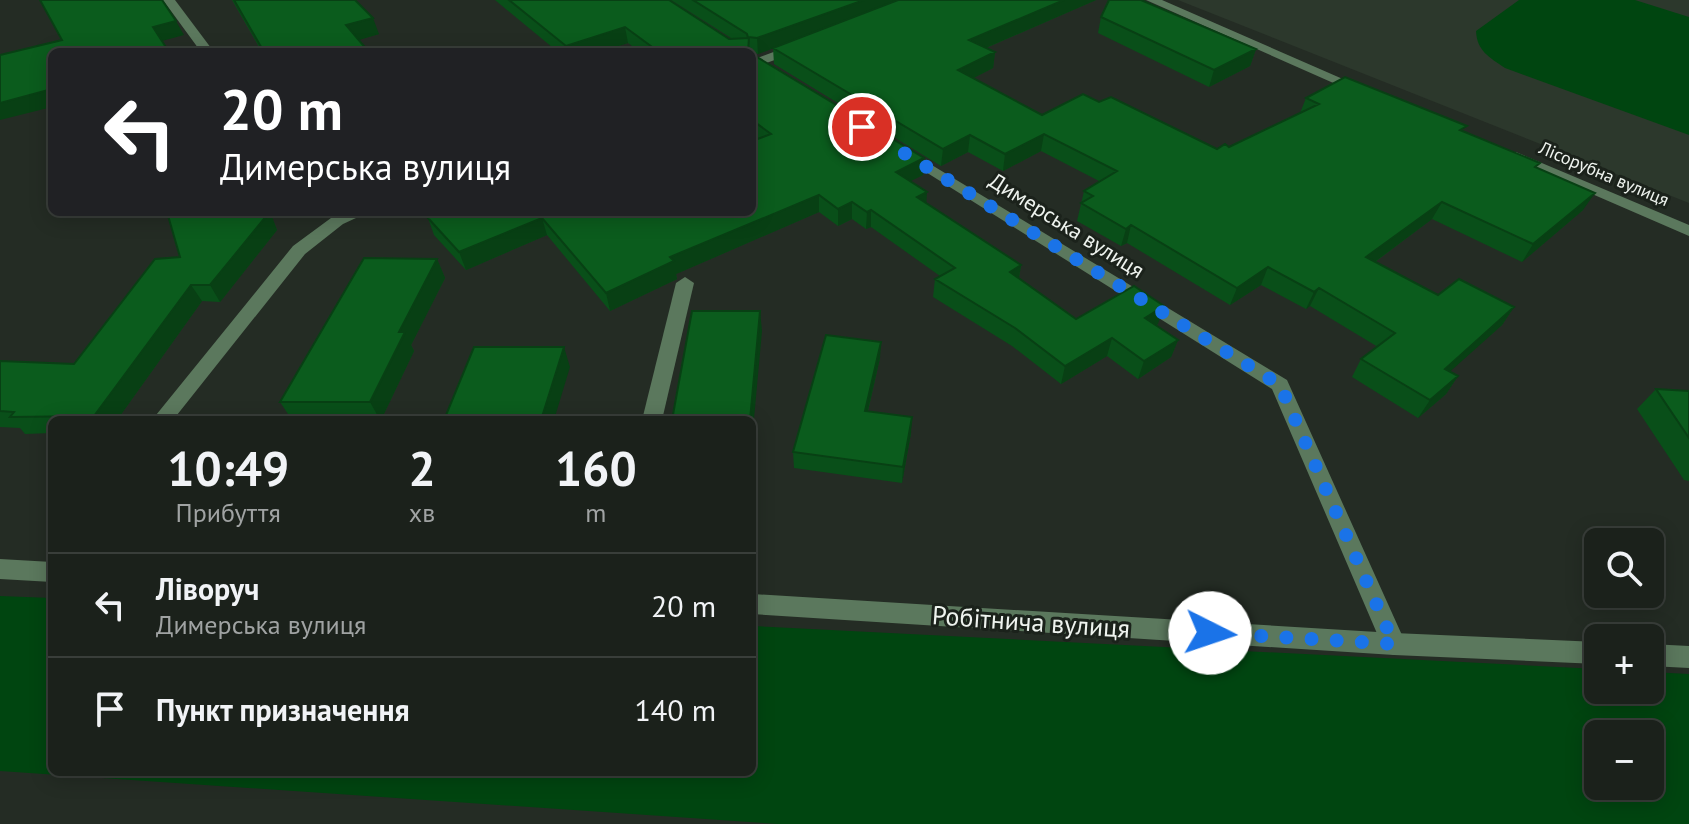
<!DOCTYPE html>
<html lang="uk">
<meta charset="utf-8">
<style>
body{margin:0;font-family:"PT Sans",sans-serif;background:#242924;color:#f1f3f6;height:100vh;display:flex;flex-direction:column;font-size:30px;white-space:nowrap}
*{box-sizing:border-box;margin:0}
p{font-size:26px;color:#a0a3a3}
.icon{flex:none;width:44px;height:44px;fill:none;stroke:currentColor;stroke-width:2;stroke-linecap:round;stroke-linejoin:round}
.map{position:relative;flex:1;overflow:hidden}
.panel{position:absolute;left:48px;top:416px;width:708px;height:360px;display:flex;flex-direction:column;background:#1b211b;border-radius:12px;box-shadow:0 4px 20px #0003,0 0 0 2px #393e3a}
.panel>*{flex:none}
.banner{position:absolute;left:48px;top:48px;width:708px;height:168px;border-radius:12px;box-shadow:0 4px 20px #0003,0 0 0 2px #393e3a;background:#202124;color:#fff;overflow:hidden}
.controls{position:absolute;left:1584px;top:528px;display:grid;gap:16px}
.controls a{display:grid;place-items:center;width:80px;height:80px;border-radius:12px;background:#1b211b;box-shadow:0 4px 20px #0003,0 0 0 2px #393e3a;font-size:40px}
.pin{position:absolute;display:grid;place-items:center;width:68px;height:68px;color:#fff;margin:-34px;border:4px solid #fff;border-radius:50%;box-shadow:0 2px 8px #0007}
.me{position:absolute;width:88px;margin:-44px;rotate:94deg;stroke-linejoin:round;filter:drop-shadow(0 0 6px #0008)}
.turn{display:flex;align-items:center;gap:28px;height:168px;padding:0 40px;font-size:36px}
.turn .icon{width:104px;height:104px;stroke-width:2.5}
.turn b{display:block;font-size:56px;line-height:68px}
.eta{display:flex;justify-content:space-evenly;align-items:center;height:136px;text-align:center}
.eta b{font-size:48px;font-weight:700;line-height:56px}
ul{padding:0;list-style:none}
li{display:flex;align-items:center;gap:24px;height:104px;padding:0 40px;border-top:2px solid #393e3a}
li div{flex:1}
li b{display:block;font-size:30px}
li em{font-style:normal}
.map>svg:first-child{display:block}
</style>
<div class="map">
<svg width="1689" height="824" viewBox="0 0 1689 824">
<rect width="100%" height="100%" fill="#242c24"/>
<path fill="#2c382c" d="M1178,0h511v203z"/>
<path fill="#004510" fill-rule="evenodd" d="M1519,0h116l54,17v118l-184,-67c-16,-11 -28,-17 -29,-37z
M0,596l52,2v174h700v-146l846,43v21h52v-18l39,2v150h-911l-778,-53zM1598,734h52v52h-52z"/>
<g fill="none" stroke-linecap="round" stroke-linejoin="round">
<path fill="#5b785d" fill-rule="evenodd" d="M685,277l9,6 -32,137h-20l34,-137z"/>
<path fill="#5b785d" fill-rule="evenodd" d="M163,0h12l39,52h-13z
M1146,0h16l206,90 -12,3z
M798,43l5,1v6l-51,18v-8z
M902,147l385,233 119,264 -3,8 -9,3 -9,-3 -113,-263 -375,-235 -2,-3z
M1516,152l173,73v11l-178,-77v-6z
M346,212h23l-26,12 -38,30 -132,166h-21l141,-174 38,-28z"/>
<path fill="#5b785d" fill-rule="evenodd" d="M0,559l52,3v20l-52,-3z
M752,594l642,39 204,9v22l-204,-9 -642,-41z
M1650,644l39,2v22l-39,-2z"/>
</g>
<path fill="#094f19" d="M232,0h123l24,34 -21,6 11,12h-107z
M495,0h174l60,39 2,-1 -60,-38h425l-110,48 9,4 -2,16 -20,10 69,37 57,-13 118,47 12,-2 71,-34 6,-15 158,33 73,37 46,42 -61,52 -90,-43 -57,43 63,33 76,12 -12,18 -52,46 8,5 -12,18 -28,24 -66,-41 9,-18 17,-12 -68,-41 -4,3 -45,-24 -31,20 -103,-62 -6,3 -44,-25 7,-30 15,-10 -58,-30 -38,20 -35,-19 -27,14 -167,-102 -1,-16 -15,6 -6,-2h-112l-12,-9 -29,9h-41z
M1101,17l155,32 -6,17 -41,21 -111,-54z
M752,54l172,104 -1,17 -13,6 16,22 95,62 -2,13 57,41 82,5 -2,1 22,15 -7,17 -33,22 -31,-23 -46,28 -49,-38 -79,-49 2,-18 5,-3 -69,-49 -5,2 -14,-10 -14,7 -19,-14 -143,62 1,5 -67,32 -63,-76 -81,35 -32,-35 -6,-17 324,-6 5,-72 -5,-4z
M167,212h103l7,18 -57,72 -18,-1 -85,119h-65v13l-27,1 -5,-6 -20,-1v-66l74,3 106,-107z
M437,259l8,19 -34,67 3,6 -33,69h-89l-12,-18z
M880,358l-12,53 43,22 -9,50 -108,-15 -1,-16z
M1656,389l33,2v90l-5,-1 -47,-71z"/>
<path fill="#084014" d="M864,0h42l-148,54 -1,-16z
M1064,0h32l-129,56 2,-16z
M373,18l6,16 -27,8 -6,-17z
M176,21l8,14 -22,6 -9,-14z
M625,27l3,16 -29,9h-31l-2,-6z
M1256,49l-6,17 -41,21 5,-17z
M995,52l-2,16 -37,19 2,-17z
M52,89v18l-52,13v-17z
M1044,134l-3,17 -38,20 2,-17z
M970,135l-2,17 -27,14 2,-17z
M924,158l-1,17 -28,14 1,-17z
M927,192l-1,18 -9,-13z
M1595,193l-12,17 -61,52 11,-18z
M819,195v17l-143,62 1,5 -67,32 -4,-18 64,-36z
M852,202v17l-14,7v-17z
M1442,202l-10,17 -75,56 9,-18z
M871,210v17l-5,2 1,-17z
M267,212h3l7,18 -57,72 -10,-17z
M542,218l5,17 -81,35 -7,-18z
M1131,225l-4,18 -6,3 5,-17z
M437,259l8,19 -34,67 3,6 -33,69h-1l-10,-18 29,-70z
M1021,265l-3,18 -8,-11z
M1268,267l-7,18 -31,20 7,-17z
M191,285l11,16 -85,119h-20l-3,-4z
M1319,288l-9,18 -4,3 8,-17z
M1164,306l-6,18 -18,11 5,-17z
M1514,307l-12,18 -68,61 11,-17z
M760,311l2,20 -10,110v-21h-2z
M1112,338l-5,18 -46,28 4,-18z
M1178,340l-7,17 -33,22 6,-18z
M881,342l-1,16 -16,69 1,-16z
M564,347l6,20 -16,53h-13z
M1458,376l-12,18 -28,24 12,-18z
M912,417l-1,16 -9,50 1,-16z"/>
<path fill="#0b5c1d" stroke="#084014" stroke-width="2" d="M40,0h122l14,21 -23,6 16,25h-117v37l-52,14v-48l62,-15z
M234,0h121l18,18 -27,7 23,27h-105z
M509,0h160l60,39 19,-1 -1,-4 -54,-34h171l-107,38 -8,-1 -1,15h-89l-34,-25 -59,19z
M898,0h166l-95,40 26,12 -37,18 84,45 41,-21 16,8 12,-5 106,52 8,-5 4,3 90,-43 -13,-6 39,-21 122,49 -7,4 80,33 -5,4 60,26 -62,51 -91,-42 -76,55 72,38 21,-16 55,28 -69,62 13,7 -28,24 -69,-41 34,-26 -76,-45 -5,4 -46,-25 -31,21 -106,-63 -5,4 -45,-26 12,-7 -9,-5 33,-20 -73,-37 -39,20 -35,-19 -27,14 -170,-101z
M1109,0h32l115,49 -42,21 -113,-53z
M752,54l172,104 -28,14 31,20 -10,5 104,68 -11,7 66,47 58,-33 30,20 -19,12 33,22 -34,21 -32,-23 -47,28 -50,-38 -80,-49 20,-11 -84,-58 -4,2 -15,-10 -14,7 -19,-14 -149,62 4,4 -68,32 -64,-75 -83,34 -31,-34 14,-6h310v-71l19,-7 -19,-14z
M167,212h100l1,2 -58,71h-19l-97,131 -84,1 4,-5 -14,-1v-50l74,3 81,-105 25,-2z
M364,258l73,1 -38,73h6l-35,70h-90z
M692,311h68l-10,109h-78z
M826,335l55,7 -16,69 47,6 -9,50 -110,-15z
M474,347h90l-23,73h-97z
M1656,389l33,2v47z"/>
<g fill="none" stroke-linecap="round" stroke-linejoin="round">
<path stroke="#1a73e8" stroke-width="14" stroke-dasharray="0 25.2" d="M862,127l418,258 114,259 -184,-11"/>
</g>
<g text-anchor="middle" stroke-width="6" stroke-linejoin="round" paint-order="stroke">
<g font-size="18" fill="#eef3ee" stroke="#1b221b">
<text transform="translate(1604 174) rotate(23)" y="6">Лісорубна вулиця</text>
</g>
<g font-size="22" fill="#eef3ee" stroke="#1b221b">
<text transform="translate(1067 225) rotate(32)" y="8">Димерська вулиця</text>
</g>
<g font-size="26" fill="#eef3ee" stroke="#1b221b">
<text transform="translate(1031 622) rotate(4)" y="9">Робітнича вулиця</text>
</g>
</g>
</svg>
<div class="controls">
<a><svg class="icon" aria-label="search" viewBox="0 0 24 24"><circle cx="10" cy="10" r="6"/><path d="M15 15l6 6"/></svg></a>
<a>+</a>
<a>−</a>
</div>
<div class="pin" style="left:862px;top:127px;background:#d93025"><svg class="icon" aria-label="arrive" viewBox="0 0 24 24"><path d="M6 21V4h12l-3 4 3 4H6"/></svg></div>
<svg class="me" style="left:1210px;top:633px" viewBox="-20 -20 40 40"><circle r="19" fill="#fff"/><path d="M0-13L10 11 0 6-10 11z" fill="#1a73e8"/></svg>
<div class="banner">
<div class="turn"><svg class="icon" aria-label="left" viewBox="0 0 24 24"><path d="M17 20v-9H6M10 6l-5 5 5 5"/></svg><div><b>20 m</b>Димерська вулиця</div></div>
</div>
<section class="panel">
<div class="eta">
<div><b>10:49</b><p>Прибуття</p></div>
<div><b>2</b><p>хв</p></div>
<div><b>160</b><p>m</p></div>
</div>
<ul>
<li><svg class="icon" aria-label="left" viewBox="0 0 24 24"><path d="M17 20v-9H6M10 6l-5 5 5 5"/></svg><div><b>Ліворуч</b><p>Димерська вулиця</p></div><em>20 m</em></li>
<li><svg class="icon" aria-label="arrive" viewBox="0 0 24 24"><path d="M6 21V4h12l-3 4 3 4H6"/></svg><div><b>Пункт призначення</b></div><em>140 m</em></li>
</ul>
</section>
</div>
